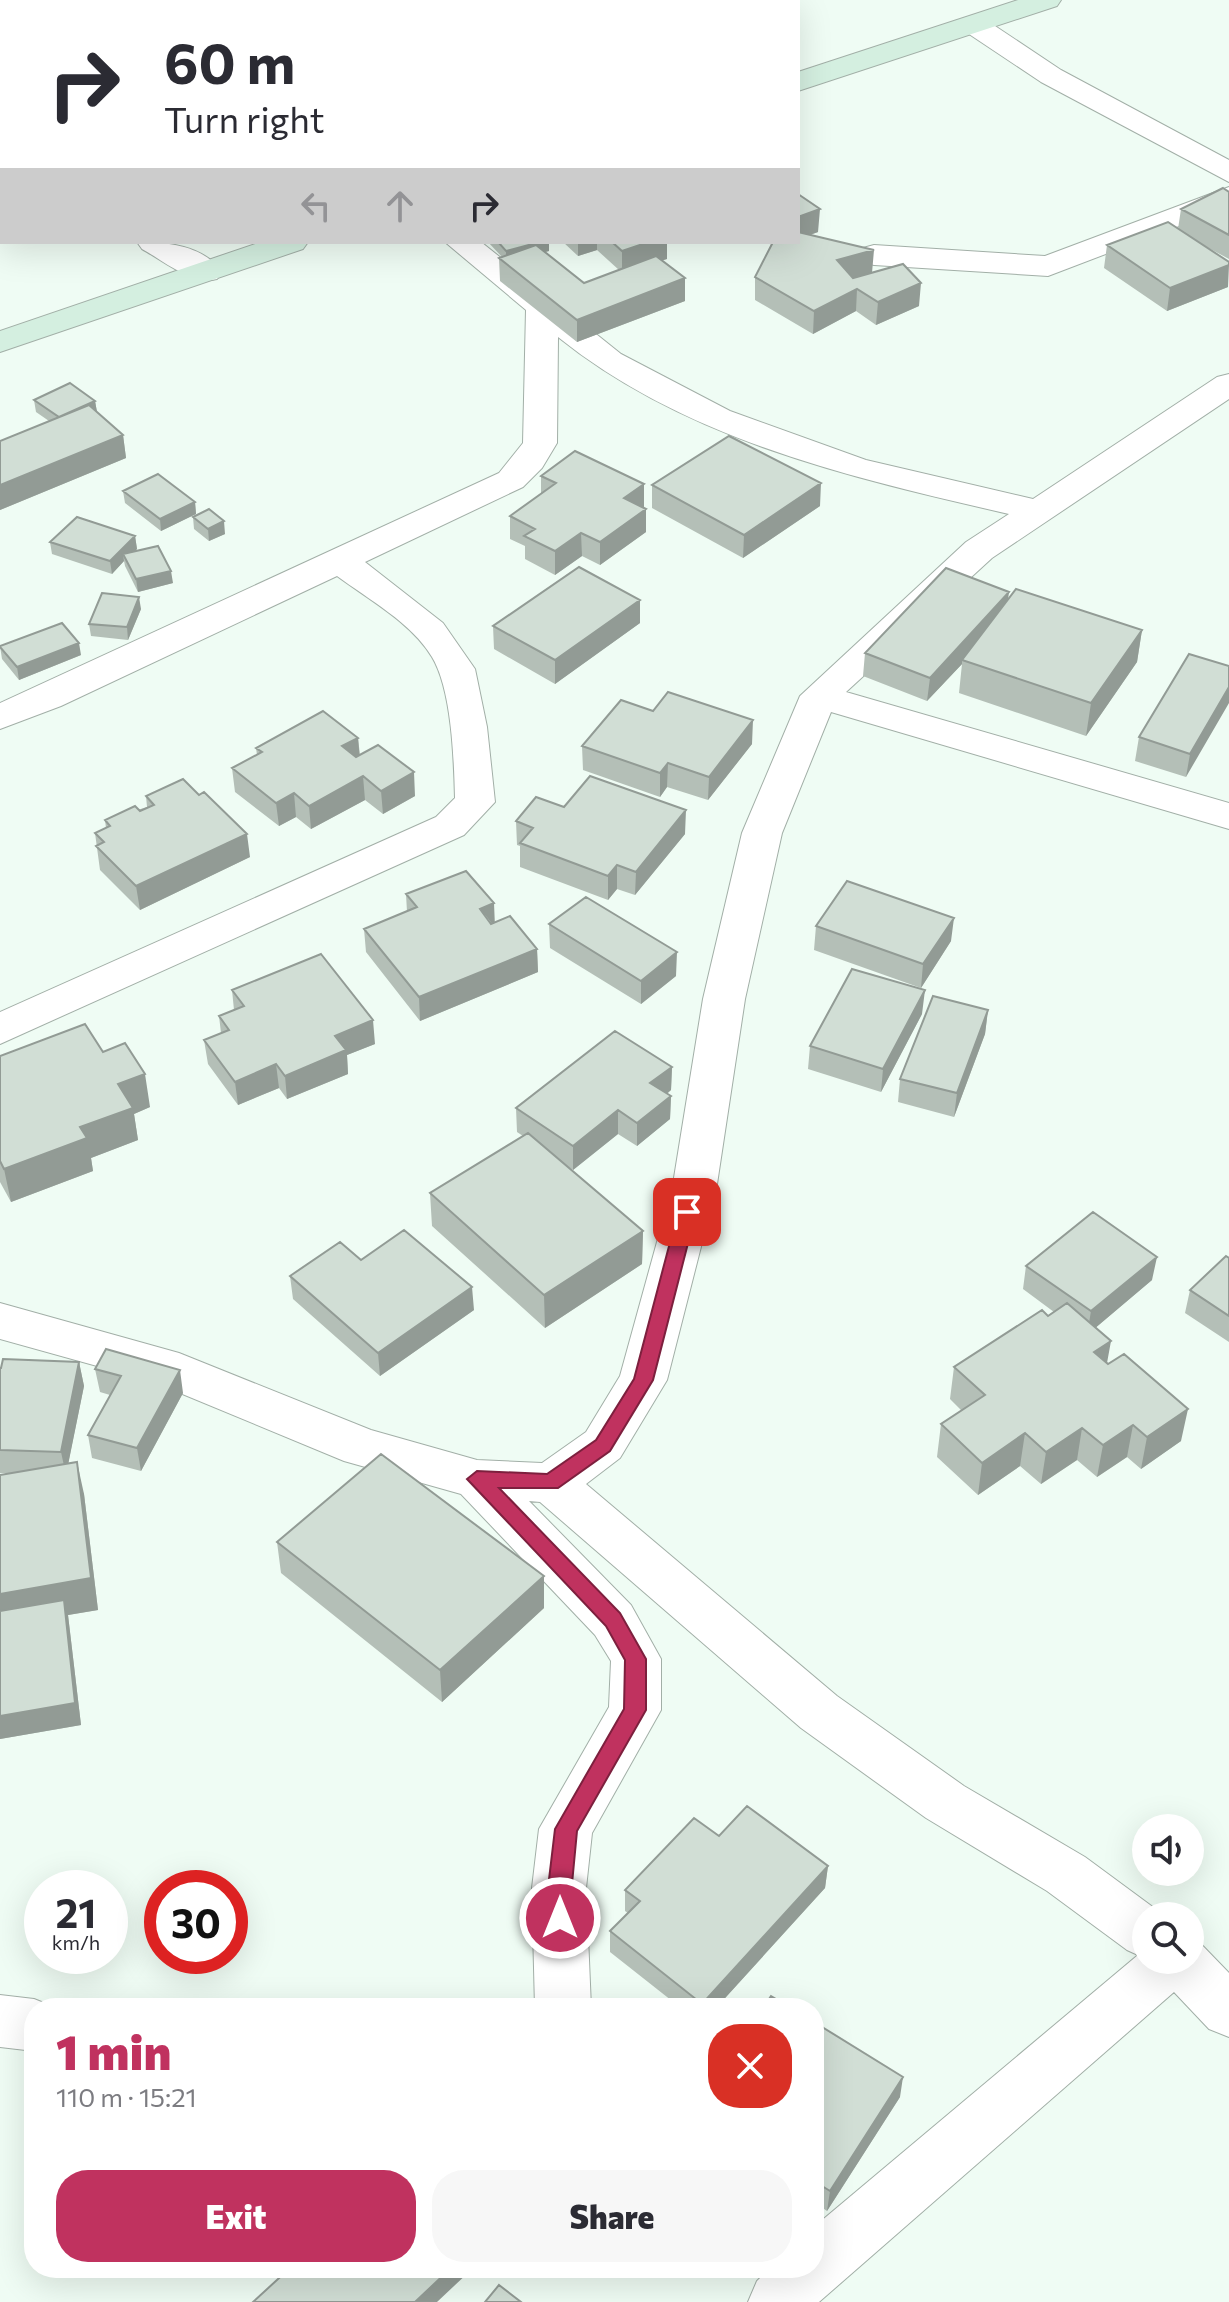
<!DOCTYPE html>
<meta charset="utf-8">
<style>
body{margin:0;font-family:Commissioner,sans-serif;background:#f7f7f7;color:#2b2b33;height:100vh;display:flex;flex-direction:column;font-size:30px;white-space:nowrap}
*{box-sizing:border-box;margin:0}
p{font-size:26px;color:#7c7c81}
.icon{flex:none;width:44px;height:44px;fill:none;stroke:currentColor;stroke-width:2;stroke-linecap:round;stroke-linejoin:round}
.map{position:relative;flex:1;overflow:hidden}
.drawer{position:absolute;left:24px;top:1998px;width:800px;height:280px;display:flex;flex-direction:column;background:#fff;border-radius:32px;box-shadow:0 8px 32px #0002}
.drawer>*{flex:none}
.hud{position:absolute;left:0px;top:0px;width:800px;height:244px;box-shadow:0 8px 32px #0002;background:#fff;color:#2b2b33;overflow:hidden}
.fabs{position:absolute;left:1132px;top:1814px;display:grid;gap:16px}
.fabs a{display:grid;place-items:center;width:72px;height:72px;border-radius:50%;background:#fff;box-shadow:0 8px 32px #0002;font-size:40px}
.speed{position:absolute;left:24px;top:1870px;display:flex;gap:16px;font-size:40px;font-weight:700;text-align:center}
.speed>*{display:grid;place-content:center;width:104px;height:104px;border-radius:50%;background:#fff;box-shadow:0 8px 32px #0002;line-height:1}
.speed small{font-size:20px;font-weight:400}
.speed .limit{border:12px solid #d22;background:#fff;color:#111}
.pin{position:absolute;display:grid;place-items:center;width:68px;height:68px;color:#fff;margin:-34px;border-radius:16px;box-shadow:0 4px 12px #0006}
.me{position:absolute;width:88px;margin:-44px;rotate:0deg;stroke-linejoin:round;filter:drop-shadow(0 0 6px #0008)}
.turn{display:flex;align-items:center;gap:28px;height:168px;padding:0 32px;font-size:36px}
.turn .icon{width:104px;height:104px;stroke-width:2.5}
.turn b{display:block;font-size:56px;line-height:68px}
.lanes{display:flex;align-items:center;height:76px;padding:0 32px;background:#0003;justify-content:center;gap:40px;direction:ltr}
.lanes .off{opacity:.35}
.round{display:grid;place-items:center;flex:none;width:84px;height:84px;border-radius:32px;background:#f7f7f7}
.summary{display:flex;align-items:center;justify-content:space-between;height:136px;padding:0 32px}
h1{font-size:48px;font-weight:800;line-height:60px;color:#c0325f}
.cta{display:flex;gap:16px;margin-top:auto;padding:16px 32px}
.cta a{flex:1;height:92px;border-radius:32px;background:#c0325f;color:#fff;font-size:32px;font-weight:800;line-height:92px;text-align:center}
.cta a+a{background:#f7f7f7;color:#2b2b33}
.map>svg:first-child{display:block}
</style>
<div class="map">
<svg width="1229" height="2302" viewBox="0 0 1229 2302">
<rect width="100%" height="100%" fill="#effcf4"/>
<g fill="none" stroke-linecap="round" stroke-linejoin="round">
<g stroke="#a2afa7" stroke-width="2">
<path id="street" d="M976,17l10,3 75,50 168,90v22l-188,-100 -75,-50 -5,-6 5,-6z
M0,147h2v19h-2z
M1229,187v20l-181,69 -174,-11 -11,-3 -5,-7 5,-7 11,-3 171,11z
M137,242c30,0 66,3 85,30l-5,7c-26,6 -53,-18 -75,-30z
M445,242h36l140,112 109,57 136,49 167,39 184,-122 12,-3v25l-237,159 -146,134 383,111v26l-398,-117 -49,121 -37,166 -28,185 -50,196 -47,78 -34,26 251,212 127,90 121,71 80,59h-19v44h44v-21l9,3 30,31v64l-20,-8 -35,-37 -355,310h-71l9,-21 13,-13h44v-41l324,-272 -11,-5 -80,-59 -121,-73 -125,-90 -261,-226 -11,-1 102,104 30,54v51l-69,123 -6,55 5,120h-56l-3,-120 7,-59 70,-122 2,-46 -16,-26 -134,-141 -117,-33 -193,-80 -151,-42v-36l179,50 192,77 106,30 65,3 44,-31 34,-56 53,-192 30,-185 39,-166 58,-137 166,-154 43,-28c-157,-36 -323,-74 -451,-177l-1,106 -15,25 -19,19 -158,75 78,61 32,46 12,58 8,75 -31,33 -464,209v-32l436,-195 19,-19c-1,-38 -3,-108 -23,-141 -20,-34 -64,-58 -95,-81l-276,130 -61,23v-26l499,-230 24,-30 3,-133z
M0,1995l34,4 20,8 -20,1v43l-34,-4z"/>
</g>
<g stroke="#a2afa7" stroke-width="2">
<path id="secondary" d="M1018,0h43l-4,6 -259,85v-19z
M261,242h47l-5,7 -303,103v-21z"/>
</g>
<use href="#street" fill="#fff" fill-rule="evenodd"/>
<use href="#secondary" fill="#d4efe0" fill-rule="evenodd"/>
</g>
<path fill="#b4bfb7" d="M1229,192v67l-26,-14 25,42 -61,24 -63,-43 3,-23 71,-16 3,-20z
M798,194l20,38 -8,3 62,38 47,33 -43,19 -20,-14 -43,23 -58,-34v-23l43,-35z
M488,242h61v9l-4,1 39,31 35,-13 -22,-20 -19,6 -15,-14h104v17l-5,1 23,41 -108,41 -77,-61 -1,-23 3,-1z
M34,400l61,1 2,11 26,23 3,23 -126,52v-69l49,-20 -13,-9z
M541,476l103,8 -1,23 3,2v23l-46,33 -18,-9 -27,19 -30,-16v-13l-15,-7v-23l31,-22z
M652,485l168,21 -77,52 -91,-50z
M123,491l72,11 1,12 -35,17 -36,-28z
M193,517l32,17 -16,7 -15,-12z
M135,536l2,13 -3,3 39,31 -35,9 -13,-26 -1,-5 -12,13 -60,-20 -2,-12z
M1008,599l134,31 -5,32 -51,74 -127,-43 3,-29 -35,37 -64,-25 2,-23z
M141,609l-13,31 -37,-4 -2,-12z
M640,623l-85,61 -61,-35 -1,-23z
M0,646l81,9 -62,25 -17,-21z
M1229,666l-43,111 -51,-16 4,-24z
M358,738l2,17 55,41 -32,18 -18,-14 -54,29 -15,-12 -17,9 -44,-34 -3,-24 25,-13 -1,-7z
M752,744l-44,56 -41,-13 -7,10 -77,-27 -1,-24z
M146,796l104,61 -110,53 -40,-40 -5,-37 11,-5 -1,-8 42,-13z
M564,807l121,27 -50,61 -18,-6 -9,11 -88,-33v-21l-3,-1 -1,-24z
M406,894l89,28 42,27 1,23 -118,49 -54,-69 -2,-23 43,-17z
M549,924l127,52 -35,28 -91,-56z
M816,926l135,15 -30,47 -107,-38z
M232,990l143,54 -28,11 1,19 -61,25 -8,-11 -41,17 -30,-41 -4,-24 17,-7 -2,-17 15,-6z
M988,1010l-3,24 -31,83 -56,-15 2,-23z
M922,1014l-41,78 -73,-23 2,-23z
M103,1052l47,55 -16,7 4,26 -47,18 2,13 -82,31 -11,-20v-126z
M672,1067l-1,23 -4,4 4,2 -1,23 -33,27 -19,-12 -45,36 -10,-7 80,68 -1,33 -97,64 -113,-102 -2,-33 93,-57 -6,-4 -1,-24z
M1229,1258v84l-44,-29 5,-23z
M361,1260l113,50 -94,66 -87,-77 -3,-23z
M1026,1266l126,14 -57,48 12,35 74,78 -40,28 -14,-12 -30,20 -20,-17 -36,24 -21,-18 -42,29 -41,-38 4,-33 21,-13 -12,-12 4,-32 100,-55 -31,-23z
M79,1362l5,24 -16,78 16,30 14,116 -30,5 13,110 -81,14v-264l13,-2h-13v-105z
M95,1369l88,24 -42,78 -49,-13 -4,-23 22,-40 -10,-3z
M277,1542l267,66 -102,94 -161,-129z
M719,1836l109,30 -3,22 -109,120h-35l-71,-56v-21l18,-18 -3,-2v-21z
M814,2022l86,75 -73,114 -13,-9z"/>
<path fill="#929b95" d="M654,0h27l-9,2h-18z
M820,209l-2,23 -20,7v-22z
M540,242h9v9l-43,11v-11z
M578,242h19v8l-19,6z
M649,242h18v17l-45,14v-22z
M874,250l-2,23 -36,9 1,-22z
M1229,265l-1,22 -61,24 3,-23z
M685,278v23l-108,41v-22z
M921,283l-2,23 -43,19 2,-23z
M857,289l-1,22 -43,23 1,-23z
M95,401l2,11 -37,6z
M123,435l3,23 -126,52v-25z
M821,483l-1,23 -77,52 1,-23z
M644,484v23l-20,14v-23z
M195,502l1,12 -35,17 -1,-12z
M646,509v23l-46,33v-23z
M224,521l1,13 -16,7 -1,-12z
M581,533l1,23 -27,19v-24z
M135,536l2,13 -11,11 -3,-6 1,7 -12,13 -2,-13z
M171,571l2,12 -35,9 -2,-13z
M1009,592l-3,24 -44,44v4l-35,37 3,-23z
M139,597l2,12 -13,31 -1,-13z
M640,600v23l-85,61v-24z
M1142,630l-5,32 -51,74 5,-33z
M79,643l2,12 -62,25 -2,-13z
M1229,687v16l-43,74 4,-23z
M753,720l-1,24 -44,56 1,-23z
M358,738l2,23 -18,-15z
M668,763l-1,24 -7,10v-24z
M414,772l1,24 -32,18 -2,-23z
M363,776l2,24 -54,29 -2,-23z
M294,793l2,24 -17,9 -3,-23z
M686,810l-1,24 -50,61 1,-23z
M247,834l3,23 -110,53 -4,-24z
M617,865v24l-9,11v-24z
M494,903l1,24 -15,-18z
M954,918l-3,23 -30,47 2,-24z
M537,949l1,23 -118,49 -1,-24z
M677,952l-1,24 -35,28v-23z
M925,990l-3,24 -41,78 2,-23z
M988,1010l-3,24 -31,83 3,-24z
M373,1020l2,24 -28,11 1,19 -61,25 -2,-23 50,-40z
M276,1064l3,24 -41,17 -3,-23z
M672,1067l-1,23 -21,17v-24z
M145,1074l5,33 -16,7 4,26 -47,18 2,13 -82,31 -7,-33 76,-42 38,-43z
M671,1096l-1,23 -33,27v-23z
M618,1110v24l-45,36v-24z
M643,1231l-1,33 -97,64 -1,-33z
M1157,1257l-5,23 -65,55 4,-24z
M472,1287l2,23 -94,66 -2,-23z
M1111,1341l-6,33 -11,-22z
M79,1362l5,24 -18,89 -5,-23z
M180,1370l3,23 -42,78 -4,-23z
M1188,1409l-7,32 -40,28 6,-32z
M1133,1425l-6,32 -30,20 6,-32z
M1082,1428l-5,32 -36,24 5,-32z
M1025,1433l-5,33 -42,29 4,-32z
M77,1462l7,32 14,116 -30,5 13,110 -81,14v-145z
M544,1576v32l-102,94 -2,-32z
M828,1866l-3,22 -109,120h-14v-4z
M903,2077l-3,20 -73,114 3,-20z
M451,2268h19v3l-33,31h-22z"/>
<path fill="#d1ded5" stroke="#929b95" stroke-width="2" d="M414,0h86l3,2h-95z
M655,0h7l3,2h-15z
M1223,188l6,4v43l-48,-26z
M798,194l22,15 -22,8z
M1168,222l61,40v3l-59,23 -63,-43z
M798,232l76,18 -37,10 16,18 50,-14 18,19 -43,19 -21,-13 -43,22 -59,-34 18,-35h25z
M498,242h42l-34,9z
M612,242h37l-27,9z
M536,245l48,38 72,-27 29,22 -108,42 -78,-62z
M70,383l25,18 -36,16 -25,-17z
M89,405l34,30 -123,50v-44z
M729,436l92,47 -77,52 -92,-50z
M575,451l69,33 -20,14 22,11 -46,33 -19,-9 -26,18 -31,-15 11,-7 -25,-13 46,-33 -15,-7z
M158,474l37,28 -35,17 -37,-28z
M209,509l15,12 -16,8 -15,-12z
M77,517l58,19 -25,25 -60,-19z
M158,546l13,25 -35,8 -13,-25z
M579,567l61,33 -85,60 -62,-34z
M946,568l63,24 -79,86 -65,-25z
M1016,589l126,41 -51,73 -129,-43z
M102,593l37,4 -12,30 -38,-3z
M62,623l17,20 -62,24 -17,-20v-1z
M1189,654l40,12v21l-39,67 -51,-17z
M668,692l85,28 -44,57 -41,-14 -8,10 -78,-27 39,-46 32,11z
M323,711l35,27 -16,8 14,11 22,-12 36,27 -33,19 -18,-15 -54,30 -15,-13 -18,10 -44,-35 30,-16 -6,-4z
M590,776l96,34 -50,62 -19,-7 -9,11 -88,-33 13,-15 -17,-7 20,-24 28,10z
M183,779l16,16 5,-3 43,42 -111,52 -40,-40 8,-4 -9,-9 15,-7 -5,-6 30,-14 5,5 14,-6 -8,-9z
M466,871l28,32 -14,6 11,15 19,-8 27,33 -118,48 -55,-68 53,-22 -11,-13z
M847,881l107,37 -31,46 -107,-38z
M586,897l91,55 -36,29 -92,-57z
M321,954l52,66 -38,16 11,14 -61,26 -9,-12 -41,18 -31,-42 25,-10 -10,-14 25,-10 -12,-16z
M852,969l73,21 -42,79 -73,-23z
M933,996l55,14 -31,83 -57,-14z
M85,1024l18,28 22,-9 20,31 -27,10 15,24 -53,19 7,11 -83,31 -4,-8v-105z
M615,1031l57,36 -22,16 21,13 -34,27 -19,-13 -45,36 -57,-38z
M528,1133l115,98 -99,64 -114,-102z
M1093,1212l64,45 -66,54 -65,-45z
M404,1230l68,57 -94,66 -88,-77 50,-34 21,18z
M1226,1256l3,2v58l-39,-26z
M1067,1303l44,38 -17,11 14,12 16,-10 64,55 -41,28 -14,-12 -30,20 -21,-17 -36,24 -21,-19 -43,30 -41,-39 44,-29 -31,-28 88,-57 6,6z
M106,1349l74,21 -43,78 -49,-13 33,-59 -26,-7z
M3,1359l76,3 -18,90 -61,-2v-82h1z
M381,1454l163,122 -104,94 -163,-128z
M77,1462l14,116 -91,16v-119z
M64,1600l11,103 -75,13v-105z
M747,1806l81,60 -126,138 -92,-73 30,-30 -15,-11 69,-72 25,18z
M771,1996l20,12h-28z
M814,2022l89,55 -73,114 -16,-10z
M290,2268h161l-36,34h-162z
M499,2285l22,17h-36z"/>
<path fill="#c0325f" stroke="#7d203e" stroke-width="2" d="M687,1205l9,7 -43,168 -43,71 -52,37h-59l121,125 26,46v51l-69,121 -9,95 -8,3 -8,-3 -4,-38 7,-59 69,-120 1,-49 -19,-34 -139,-147 10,-8 70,3 49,-34 38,-61 44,-167z"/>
</svg>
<div class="fabs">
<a><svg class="icon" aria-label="sound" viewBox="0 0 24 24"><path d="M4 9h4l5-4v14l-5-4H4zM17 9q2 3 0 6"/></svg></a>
<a><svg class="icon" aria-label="search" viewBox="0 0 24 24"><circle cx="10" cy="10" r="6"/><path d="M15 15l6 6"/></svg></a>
</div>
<div class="speed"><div>21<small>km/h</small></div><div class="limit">30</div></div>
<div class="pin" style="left:687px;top:1212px;background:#d93025"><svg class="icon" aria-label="arrive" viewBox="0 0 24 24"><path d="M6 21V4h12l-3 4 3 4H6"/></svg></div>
<svg class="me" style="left:560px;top:1918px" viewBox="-20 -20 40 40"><circle r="17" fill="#c0325f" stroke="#fff" stroke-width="3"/><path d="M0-11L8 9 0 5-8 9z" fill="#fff"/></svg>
<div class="hud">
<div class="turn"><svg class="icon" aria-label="right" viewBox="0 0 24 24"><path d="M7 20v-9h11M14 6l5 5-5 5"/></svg><div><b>60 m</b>Turn right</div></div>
<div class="lanes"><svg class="icon off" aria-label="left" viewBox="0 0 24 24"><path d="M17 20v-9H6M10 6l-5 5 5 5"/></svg><svg class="icon off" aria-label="ahead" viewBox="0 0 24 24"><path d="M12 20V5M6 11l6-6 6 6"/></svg><svg class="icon" aria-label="right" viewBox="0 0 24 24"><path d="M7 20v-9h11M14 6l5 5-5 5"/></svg></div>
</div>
<section class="drawer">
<div class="summary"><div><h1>1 min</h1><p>110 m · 15:21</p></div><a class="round" style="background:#d93025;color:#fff"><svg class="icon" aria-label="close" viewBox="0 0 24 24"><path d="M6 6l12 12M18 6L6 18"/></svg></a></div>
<div class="cta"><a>Exit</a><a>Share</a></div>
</section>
</div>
